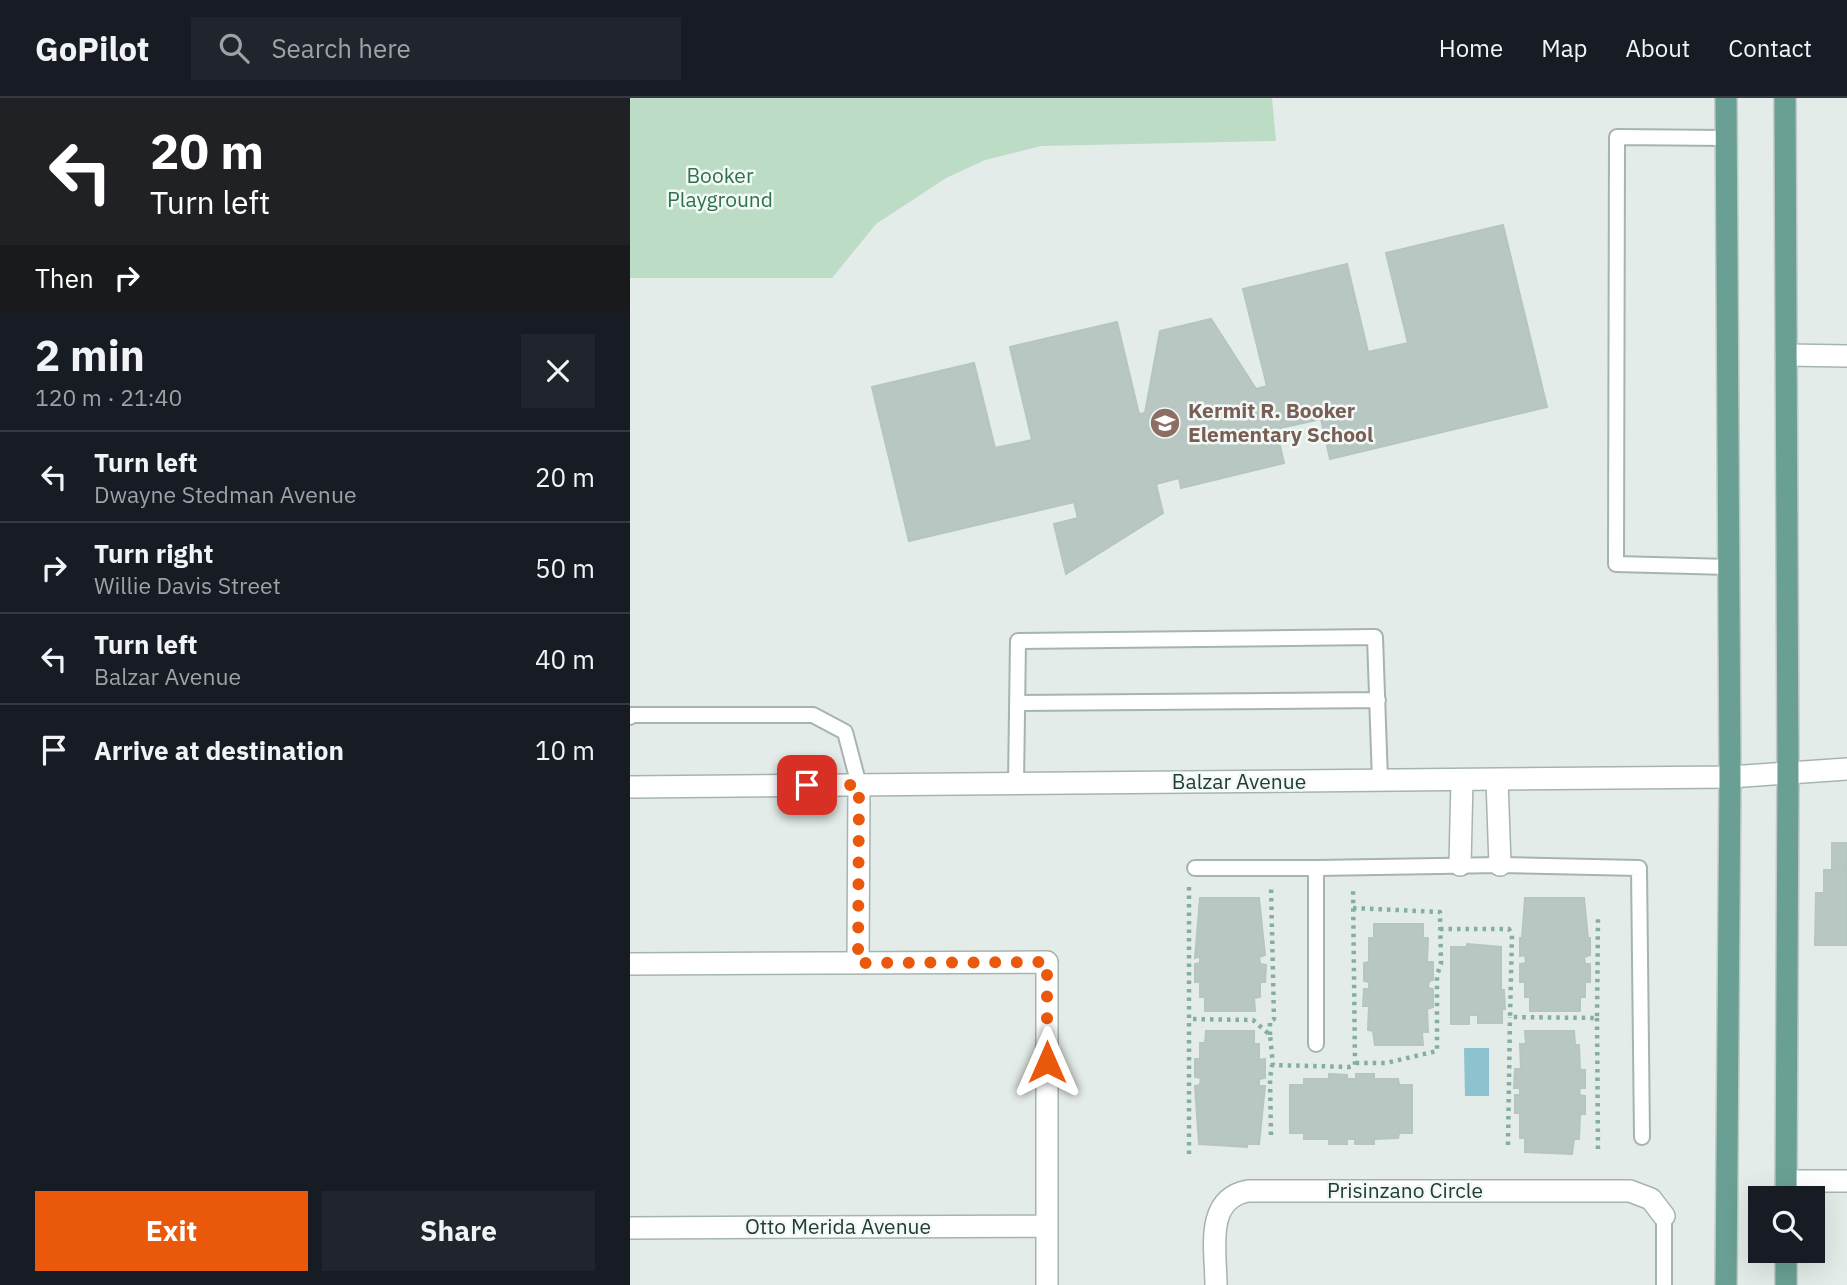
<!DOCTYPE html>
<meta charset="utf-8">
<style>
body{margin:0;font-family:"IBM Plex Sans",sans-serif;background:#20242c;color:#f1f3f6;height:100vh;display:flex;flex-direction:column;font-size:26px;white-space:nowrap}
*{box-sizing:border-box;margin:0}
p{font-size:23px;color:#9ea1a6}
.icon{flex:none;width:38px;height:38px;fill:none;stroke:currentColor;stroke-width:2;stroke-linecap:round;stroke-linejoin:round}
.map{position:relative;flex:1;overflow:hidden}
.details{display:flex;flex-direction:column;background:#171b24;width:630px}
.details>*{flex:none}
.top-card{background:#202124;color:#fff;overflow:hidden}
.buttons{position:absolute;left:1118px;top:1088px;display:grid;gap:14px}
.buttons a{display:grid;place-items:center;width:77px;height:77px;border-radius:0px;background:#171b24;box-shadow:0 7px 28px #0002;font-size:35px}
.pin{position:absolute;display:grid;place-items:center;width:60px;height:60px;color:#fff;margin:-30px;border-radius:14px;box-shadow:0 4px 10px #0006}
.me{position:absolute;width:77px;margin:-38px;rotate:0deg;stroke-linejoin:round;filter:drop-shadow(0 0 5px #0008)}
.turn{display:flex;align-items:center;gap:24px;height:147px;padding:0 35px;font-size:32px}
.turn .icon{width:91px;height:91px;stroke-width:2.5}
.turn b{display:block;font-size:49px;line-height:60px}
.then{display:flex;align-items:center;height:66px;padding:0 35px;background:#0003;gap:14px;font-size:26px}
.round{display:grid;place-items:center;flex:none;width:74px;height:74px;border-radius:0px;background:#20242c}
.overview{display:flex;align-items:center;justify-content:space-between;height:119px;padding:0 35px}
h1{font-size:42px;font-weight:800;line-height:52px}
.primary-button{display:flex;gap:14px;margin-top:auto;padding:14px 35px}
.primary-button a{flex:1;height:80px;border-radius:0px;background:#ea580c;color:#fff;font-size:28px;font-weight:800;line-height:80px;text-align:center}
.primary-button a+a{background:#20242c;color:#f1f3f6}
ul{padding:0;list-style:none}
li{display:flex;align-items:center;gap:21px;height:91px;padding:0 35px;border-top:2px solid #363941}
li div{flex:1}
li b{display:block;font-size:26px}
li em{font-style:normal}
header{display:flex;align-items:center;gap:42px;box-sizing:border-box;height:98px;padding:0 35px;background:#171b24;border-bottom:2px solid #363941}
header strong{font-size:33px}
nav{display:flex;gap:38px;margin-inline-start:auto;font-size:24px}
.search{width:490px;height:63px;background:#20242c;display:flex;align-items:center;gap:18px;box-sizing:border-box;padding:0 24px;border-radius:0px;color:#9ea1a6;font-size:26px}
main{display:flex;flex:1;min-height:0}
.map>svg:first-child{display:block}
</style>
<header>
<strong>GoPilot</strong>
<div class="search"><svg class="icon" aria-label="search" viewBox="0 0 24 24"><circle cx="10" cy="10" r="6"/><path d="M15 15l6 6"/></svg>Search here</div>
<nav><a>Home</a><a>Map</a><a>About</a><a>Contact</a></nav>
</header>
<main>
<section class="details">
<div class="top-card">
<div class="turn"><svg class="icon" aria-label="left" viewBox="0 0 24 24"><path d="M17 20v-9H6M10 6l-5 5 5 5"/></svg><div><b>20 m</b>Turn left</div></div>
<div class="then">Then<svg class="icon" aria-label="right" viewBox="0 0 24 24"><path d="M7 20v-9h11M14 6l5 5-5 5"/></svg></div>
</div>
<div class="overview"><div><h1>2 min</h1><p>120 m · 21:40</p></div><a class="round"><svg class="icon" aria-label="close" viewBox="0 0 24 24"><path d="M6 6l12 12M18 6L6 18"/></svg></a></div>
<ul>
<li><svg class="icon" aria-label="left" viewBox="0 0 24 24"><path d="M17 20v-9H6M10 6l-5 5 5 5"/></svg><div><b>Turn left</b><p>Dwayne Stedman Avenue</p></div><em>20 m</em></li>
<li><svg class="icon" aria-label="right" viewBox="0 0 24 24"><path d="M7 20v-9h11M14 6l5 5-5 5"/></svg><div><b>Turn right</b><p>Willie Davis Street</p></div><em>50 m</em></li>
<li><svg class="icon" aria-label="left" viewBox="0 0 24 24"><path d="M17 20v-9H6M10 6l-5 5 5 5"/></svg><div><b>Turn left</b><p>Balzar Avenue</p></div><em>40 m</em></li>
<li><svg class="icon" aria-label="arrive" viewBox="0 0 24 24"><path d="M6 21V4h12l-3 4 3 4H6"/></svg><div><b>Arrive at destination</b></div><em>10 m</em></li>
</ul>
<div class="primary-button"><a>Exit</a><a>Share</a></div>
</section>
<div class="map">
<svg width="1217" height="1187" viewBox="0 0 1217 1187">
<rect width="100%" height="100%" fill="#e3ece8"/>
<path fill="#bddcc6" d="M0,0h642l4,43 -235,5 -56,14 -39,18 -70,46 -44,54h-202z"/>
<path fill="#8dc3cf" d="M834,950h25v48h-24z"/>
<path fill="#b8c7c1" stroke="#b5c5bf" stroke-width="2" d="M873,127l44,182 -217,52 -9,-40 -45,10 8,34 -103,25 -2,-10 -23,6 7,29 -97,61 -12,-50 24,-6 -4,-16 -165,39 -37,-154 102,-24 21,85 37,-8 -22,-93 107,-25 22,92 6,-1 15,-82 51,-12 45,70 11,-3 -24,-97 104,-25 21,88 40,-9 -22,-90z
M1202,745h15v27h-15z
M1194,772h23v75h-32l1,-52h8z
M570,800h59l6,57 -6,2 1,7 6,1 -1,17h-5v15l-6,1 1,13h-50v-14h-5v-15h-5v-18l5,-1v-7l-5,2z
M895,800h59l4,40h2v17l-6,2 1,7h5v18h-5v15h-5v14h-50v-14h-5v-15h-5v-18l6,-1 -1,-8 -5,1v-18h2z
M744,826h49v14h5l-1,24h6v18l-4,1 -1,7 5,1v18l-6,2 1,23h-6l1,13h-48l-2,-14 -5,-1 1,-24h-6l1,-17h5v-7l-5,-1v-18l5,-1v-24h5z
M837,846l34,3v43h3l1,19h-3v14h-24v-8h-9v9h-18v-77h16z
M576,933h48v13h5v16l6,-1v19l-6,1v7h6l-6,58h-12v3l-48,-3 -4,-58 5,-1 1,-7 -6,-1v-18h5v-16h5z
M895,933h49l1,14h4l1,25h5v18h-5l-1,7 6,1v18h-5l-1,25h-5l-2,15 -47,-2v-14h-5v-25h-5v-18h5v-7h-6l1,-19h6l-1,-25h6z
M699,976l18,1v4h9v-5h18v5h24l1,6h13v48h-13l-1,5 -24,1v5h-19v-5h-8v5h-18v-5h-25v-6h-14v-48h14v-6h25z"/>
<g fill="none" stroke-linecap="round" stroke-linejoin="round">
<g stroke="#a6b4af" stroke-width="18">
<path id="service" d="M1096,40l-109,-1 -1,427 113,3
M388,605l360,-3
M0,619l2,-2h181l32,17 14,53
M386,686l2,-143 357,-4 5,144
M565,770h121v176
M686,770l184,-3 139,3 3,269
M1034,1118v69"/>
</g>
<g stroke="#a6b4af" stroke-width="24">
<path id="minor" d="M1156,257l61,1
M867,682l3,85
M830,767l2,-85
M228,865l1,-178
M0,866l417,-2v323
M1156,1083h61
M0,1130l417,-2
M586,1187c0,-34 -12,-86 32,-94h382l21,8 13,17"/>
</g>
<g stroke="#a6b4af" stroke-width="24">
<path id="tertiary" d="M0,689l1100,-10 117,-8"/>
</g>
<g stroke="#c1c9c7" stroke-width="24">
<path id="primary" d="M1096,0l4,679 -4,508
M1155,0l3,677 -2,424
M1156,1187v-34"/>
</g>
<path stroke="#85aea2" stroke-width="4.5" stroke-dasharray="3.5 5" stroke-linecap="butt" d="M559,789v132l64,1 17,15 3,30 76,2 6,-2 -2,-178
M723,810l87,4 1,52 -4,11v76l-51,12h-31
M810,831h69l3,6 -2,82 87,1 1,-99
M967,920l1,132
M640,937v-14l4,-2 -3,-133
M641,1037l-1,-56 2,-14
M878,1047l2,-128
M559,1056v-135"/>
<use href="#service" stroke="#fff" stroke-width="14"/>
<use href="#minor" stroke="#fff" stroke-width="21"/>
<use href="#tertiary" stroke="#fff" stroke-width="21"/>
<use href="#primary" stroke="#69a093" stroke-width="21"/>
</g>
<g fill="none" stroke-linecap="round" stroke-linejoin="round">
<path stroke="#ea580c" stroke-width="12" stroke-dasharray="0 21.6" d="M177,687h52l-1,178 189,-1v100"/>
</g>
<defs>
<g id="school-disc" transform="scale(1.575)"><circle r="9.5" fill="#8d6e63" stroke="#f3f9f6"/><path d="M0-5L7-2L0 1L-7-2ZM-4 1L0 2.5L4 1V4Q0 6-4 4Z" fill="#fff"/></g>
</defs>
<g fill-rule="evenodd">
<use href="#school-disc" x="535" y="325"/>
</g>
<g text-anchor="middle" stroke-width="5" stroke-linejoin="round" paint-order="stroke">
<g font-size="21" fill="#2f724b" stroke="#f3f9f6">
<text x="90" y="85">Booker<tspan x="90" dy="24">Playground</tspan></text>
</g>
<g font-size="21" font-weight="bold" fill="#785e54" stroke="#f3f9f6" text-anchor="start">
<text x="558" y="320">Kermit R. Booker<tspan x="558" dy="24">Elementary School</tspan></text>
</g>
<g font-size="21" fill="#233d36" stroke="#f3f9f6">
<text x="609" y="691">Balzar Avenue</text>
<text x="775" y="1100">Prisinzano Circle</text>
<text x="208" y="1136">Otto Merida Avenue</text>
</g>
</g>
</svg>
<div class="buttons">
<a><svg class="icon" aria-label="search" viewBox="0 0 24 24"><circle cx="10" cy="10" r="6"/><path d="M15 15l6 6"/></svg></a>
</div>
<div class="pin" style="left:177px;top:687px;background:#d93025"><svg class="icon" aria-label="arrive" viewBox="0 0 24 24"><path d="M6 21V4h12l-3 4 3 4H6"/></svg></div>
<svg class="me" style="left:417px;top:964px" viewBox="-20 -20 40 40"><path d="M0-17L14 15 0 8-14 15z" fill="#ea580c" stroke="#fff" stroke-width="4"/></svg>
</div>
</main>
